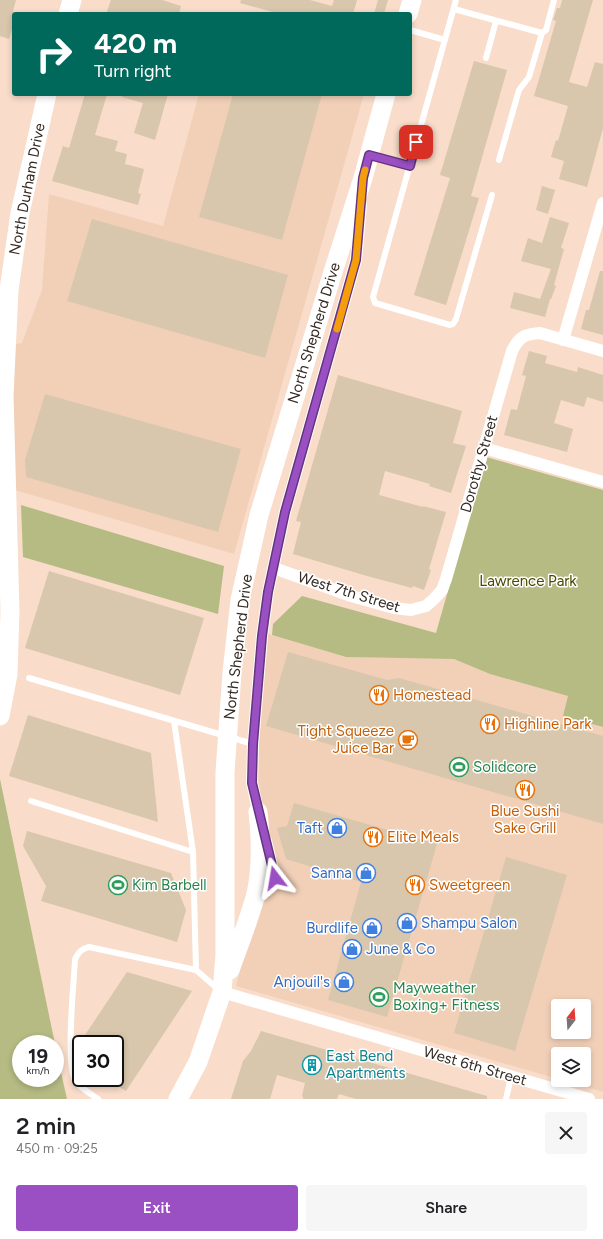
<!DOCTYPE html>
<meta charset="utf-8">
<style>
body{margin:0;font-family:Figtree,sans-serif;background:#f6f6f6;color:#202124;height:100vh;display:flex;flex-direction:column;font-size:15px;white-space:nowrap}
*{box-sizing:border-box;margin:0}
p{font-size:13px;color:#757577}
.icon{flex:none;width:22px;height:22px;fill:none;stroke:currentColor;stroke-width:2;stroke-linecap:round;stroke-linejoin:round}
.map{position:relative;height:1099px;overflow:hidden}
.panel{display:flex;flex-direction:column;background:#fff;flex:1}
.panel>*{flex:none}
.hud{position:absolute;left:12px;top:12px;width:400px;height:84px;border-radius:4px;box-shadow:0 2px 6px #0003;background:#00695c;color:#fff;overflow:hidden}
.needle{width:26px;rotate:17deg}
.controls{position:absolute;left:551px;top:999px;display:grid;gap:8px}
.controls a{display:grid;place-items:center;width:40px;height:40px;border-radius:4px;background:#fff;box-shadow:0 2px 6px #0003;font-size:20px}
.speed{position:absolute;left:12px;top:1035px;display:flex;gap:8px;font-size:20px;font-weight:700;text-align:center}
.speed>*{display:grid;place-content:center;width:52px;height:52px;border-radius:50%;background:#fff;box-shadow:0 2px 6px #0003;line-height:1}
.speed small{font-size:10px;font-weight:400}
.speed .limit{border:2px solid #111;border-radius:6px;background:#fff;color:#111}
.pin{position:absolute;display:grid;place-items:center;width:34px;height:34px;color:#fff;margin:-17px;border-radius:8px;box-shadow:0 2px 6px #0006}
.me{position:absolute;width:44px;margin:-22px;rotate:346deg;stroke-linejoin:round;filter:drop-shadow(0 0 3px #0008)}
.turn{display:flex;align-items:center;gap:14px;height:84px;padding:0 16px;font-size:18px}
.turn .icon{width:52px;height:52px;stroke-width:2.5}
.turn b{display:block;font-size:28px;line-height:34px}
.round{display:grid;place-items:center;flex:none;width:42px;height:42px;border-radius:4px;background:#f6f6f6}
.overview{display:flex;align-items:center;justify-content:space-between;height:68px;padding:0 16px}
h1{font-size:24px;font-weight:600;line-height:30px}
.cta{display:flex;gap:8px;margin-top:auto;padding:8px 16px}
.cta a{flex:1;height:46px;border-radius:4px;background:#9a50c3;color:#fff;font-size:16px;font-weight:600;line-height:46px;text-align:center}
.cta a+a{background:#f6f6f6;color:#202124}
.map>svg:first-child{display:block}
</style>
<div class="map">
<svg width="603" height="1099" viewBox="0 0 603 1099">
<rect width="100%" height="100%" fill="#f9dcc9"/>
<path fill="#f2d0b8" fill-rule="evenodd" d="M199,94h165l-130,460 -219,-64 -15,-143 22,-4 20,-53 7,-96 114,32z
M268,634l78,23 108,2 36,15 79,22 -6,20 40,11v365l-40,-12h21v-26h-26v25l-322,-93 23,-93 -1,-109 -1,-20zM558,1006h26v26h-26z"/>
<path fill="#b5bb83" d="M486,457l117,33v237l-40,-11 5,-20 -78,-22 -36,-15 -108,-2 -74,-22 1,-11 29,-28 134,37z
M21,505l203,61 -6,48 -195,-57z
M0,779l55,265h-34v34h34v-32l12,53h-67z"/>
<path fill="#d8c7ac" d="M0,0h16l-3,11 1,1v11l-5,16 -9,-3z
M111,0h51l19,6 -2,8h-73z
M241,0h69l22,6 2,-6h23l-4,14h-73l-40,-11z
M378,0h10l-4,14h-10z
M562,0h31l-24,82 18,5 8,-25 8,2v64l-16,59 -28,-8 5,-18 -13,-4 5,-17 2,1 10,-35 -34,-10 22,-75 -3,-1 4,-12h3z
M474,61l33,9 -36,126 8,2 -33,107 -32,-10 36,-117 -10,-3z
M85,94h22l-12,41 23,6 -3,10 12,3 -2,10 19,5 -6,24 3,1 -3,11 -86,-24 11,-35 6,2z
M122,94h46l-13,46 -21,-7 9,-30 -21,-6z
M233,94h89l-40,146 -83,-23z
M542,186l13,4 -7,24 -12,-4z
M550,217l19,6 -8,25 3,1 -10,36 2,1 -5,13h-1l-5,18 -35,-9 4,-16 26,7 11,-30 -30,-8 7,-23 14,5z
M92,219l196,56 -23,83 -198,-57z
M600,271h3v64l-22,-6 5,-19h3z
M529,351l18,5 -2,7 32,9 1,-5 25,8v27l-16,-5 -3,10 -23,-7 -7,23 19,6 -6,23 -63,-17 7,-26 6,1 9,-34 -4,-1z
M338,375l124,36 -9,32 13,3 -15,47 -22,-7 1,-2 -45,-13 -6,24 44,12v-1l23,6 -17,57 2,1 -7,20 -11,-4 -1,2 -45,-12 -74,-22 8,-32 -5,-1z
M45,394l196,55 -23,83 -192,-55 -1,-17z
M49,571l155,47 -24,77 -155,-47z
M288,652l99,28 12,-2 204,58v88l-337,-98z
M28,715l123,38 7,69 -149,-46z
M294,803l143,41 -50,173 -59,-17 33,-118 -75,-23 -9,-31 10,-2z
M27,831l144,42 15,37 -9,32 -136,-41 5,-15 -23,-40z
M506,857l61,18 -52,176 -61,-18z
M127,972l65,19 -66,100 -11,-7v-40h-36z
M261,1031l226,65v3h-131l-17,-5 -2,5h-34v-2l-1,-1 3,-13 -28,-8 -7,24h-39l12,-38 8,-10z"/>
<g fill="none" stroke-linecap="round" stroke-linejoin="round">
<path stroke="#fff" stroke-width="6" d="M456,0l-83,297 2,6 75,22 3,-1 3,-5 36,-124
M454,9l88,24 4,-3 8,-30
M410,30l35,10
M486,58l10,-37
M371,155l38,11
M499,160l20,-70 10,-13 13,-44
M29,678l224,66
M31,801l162,51
M196,970l22,19
M98,1099c-7,-5 -16,-10 -22,-17 -11,-17 -2,-99 -1,-123 4,-7 6,-10 14,-12l107,23 -3,-118 -19,-131
M506,1099l5,-22"/>
<path stroke="#fff" stroke-width="12" d="M563,340l40,-137
M484,448l119,34
M274,568l77,28 43,12 17,2 15,-4 8,-7 8,-9 4,-11 66,-228c7,-14 12,-17 28,-18l63,18
M260,819l-8,-36 1,-39 9,-108 6,-44 17,-80 71,-252 5,-55
M266,841l9,37
M222,992l367,107"/>
<path stroke="#fff" stroke-width="19" d="M68,14l4,-14
M408,14l4,-14
M0,716l8,-42 2,-63 -6,-215 5,-106 11,-77 27,-119
M230,970c9,-25 19,-50 26,-76 6,-27 5,-55 2,-82
M178,1099l20,-37 24,-70 3,-37v-183l7,-99 8,-73 19,-85 73,-240 31,-97 23,-84"/>
</g>
<g fill="none" stroke-linecap="round" stroke-linejoin="round">
<g stroke="#64347f" stroke-width="10">
<path id="route" d="M275,878l-23,-95 1,-39 9,-108 6,-44 17,-80 71,-252 7,-82 6,-23 41,11 6,-24"/>
</g>
<use href="#route" stroke="#9a50c3" stroke-width="7"/>
<path stroke="#f59e0b" stroke-width="7" d="M337,329l19,-69 7,-82 2,-8"/>
</g>
<defs>
<g id="restaurant-ring" transform="scale(1)"><circle r="9.5" fill="#fff" stroke="#e8710a" stroke-width="1.5"/><path d="M-5-6h1v4h1v-4h1v4h1v-4h1v5L-1.5 .5V6h-2V.5L-5-1ZM5-6V6H3V1.5H1.5Q1.5-4 5-6Z" fill="#e8710a"/></g>
<g id="cafe-ring" transform="scale(1)"><circle r="9.5" fill="#fff" stroke="#e8710a" stroke-width="1.5"/><path d="M-5.5-4.5H6V0H3Q3 3.5 0 3.5H-2.5Q-5.5 3.5-5.5 0ZM3-3.2v2h1.7v-2ZM-6 4.5H4V6H-6Z" fill="#e8710a"/></g>
<g id="stadium-ring" transform="scale(1)"><circle r="9.5" fill="#fff" stroke="#2e9e5b" stroke-width="1.5"/><path d="M0-5a6.5 5 0 1 0 0 10a6.5 5 0 1 0 0-10ZM-3.5-1.8h7v3.6h-7Z" fill="#2e9e5b"/></g>
<g id="shop-ring" transform="scale(1)"><circle r="9.5" fill="#fff" stroke="#3f7fe0" stroke-width="1.5"/><path d="M-5-2.5h2.3a2.7 3.5 0 0 1 5.4 0H5L5.5 6h-11ZM-1.5-2.5h3a1.5 2.3 0 0 0-3 0Z" fill="#3f7fe0"/></g>
<g id="building-ring" transform="scale(1)"><circle r="9.5" fill="#fff" stroke="#0f9aa8" stroke-width="1.5"/><path d="M-4-6H4V6H1V3H-1V6H-4ZM-2.5-4.3h1.7v1.8h-1.7ZM.8-4.3h1.7v1.8H.8ZM-2.5-1h1.7V.8h-1.7ZM.8-1h1.7V.8H.8Z" fill="#0f9aa8"/></g>
</defs>
<g fill-rule="evenodd">
<use href="#restaurant-ring" x="379" y="695"/>
<use href="#restaurant-ring" x="490" y="724"/>
<use href="#cafe-ring" x="408" y="740"/>
<use href="#stadium-ring" x="459" y="767"/>
<use href="#restaurant-ring" x="525" y="790"/>
<use href="#shop-ring" x="337" y="828"/>
<use href="#restaurant-ring" x="373" y="837"/>
<use href="#shop-ring" x="366" y="873"/>
<use href="#stadium-ring" x="118" y="885"/>
<use href="#restaurant-ring" x="415" y="885"/>
<use href="#shop-ring" x="407" y="923"/>
<use href="#shop-ring" x="372" y="928"/>
<use href="#shop-ring" x="352" y="949"/>
<use href="#shop-ring" x="344" y="982"/>
<use href="#stadium-ring" x="379" y="997"/>
<use href="#building-ring" x="312" y="1065"/>
</g>
<g text-anchor="middle" stroke-width="3" stroke-linejoin="round" paint-order="stroke">
<g font-size="15" fill="#352a23" stroke="#fff">
<text transform="translate(27 189) rotate(-79)" y="5">North Durham Drive</text>
<text transform="translate(314 333) rotate(-73)" y="5">North Shepherd Drive</text>
<text transform="translate(479 464) rotate(-74)" y="5">Dorothy Street</text>
<text transform="translate(349 592) rotate(17)" y="5">West 7th Street</text>
<text transform="translate(238 647) rotate(-83)" y="5">North Shepherd Drive</text>
<text transform="translate(475 1066) rotate(16)" y="5">West 6th Street</text>
</g>
<g font-size="15" fill="#464b00" stroke="#fff">
<text x="528" y="586">Lawrence Park</text>
</g>
<g font-size="15" fill="#c56008" stroke="#fff" text-anchor="start">
<text x="393" y="700">Homestead</text>
<text x="504" y="729">Highline Park</text>
<text x="394" y="736" text-anchor="end">Tight Squeeze<tspan x="394" dy="17">Juice Bar</tspan></text>
<text x="525" y="816" text-anchor="middle">Blue Sushi<tspan x="525" dy="17">Sake Grill</tspan></text>
<text x="387" y="842">Elite Meals</text>
<text x="429" y="890">Sweetgreen</text>
</g>
<g font-size="15" fill="#27864d" stroke="#fff" text-anchor="start">
<text x="473" y="772">Solidcore</text>
<text x="132" y="890">Kim Barbell</text>
<text x="393" y="993">Mayweather<tspan x="393" dy="17">Boxing+ Fitness</tspan></text>
</g>
<g font-size="15" fill="#366cbe" stroke="#fff" text-anchor="end">
<text x="323" y="833">Taft</text>
<text x="352" y="878">Sanna</text>
<text x="421" y="928" text-anchor="start">Shampu Salon</text>
<text x="358" y="933">Burdlife</text>
<text x="366" y="954" text-anchor="start">June &amp; Co</text>
<text x="330" y="987">Anjouil's</text>
</g>
<g font-size="15" fill="#0d838f" stroke="#fff" text-anchor="start">
<text x="326" y="1061">East Bend<tspan x="326" dy="17">Apartments</tspan></text>
</g>
</g>
</svg>
<div class="controls">
<a><svg class="needle" viewBox="-14 -14 28 28"><path d="M0-13l5 13h-10z" fill="#e53935"/><path d="M0 13l5-13h-10z" fill="#757577"/></svg></a>
<a><svg class="icon" aria-label="layers" viewBox="0 0 24 24"><path d="M12 4l9 5-9 5-9-5zM3 14l9 5 9-5"/></svg></a>
</div>
<div class="speed"><div>19<small>km/h</small></div><div class="limit">30</div></div>
<div class="pin" style="left:416px;top:142px;background:#d93025"><svg class="icon" aria-label="arrive" viewBox="0 0 24 24"><path d="M6 21V4h12l-3 4 3 4H6"/></svg></div>
<svg class="me" style="left:275px;top:878px" viewBox="-20 -20 40 40"><path d="M0-17L14 15 0 8-14 15z" fill="#9a50c3" stroke="#fff" stroke-width="4"/></svg>
<div class="hud">
<div class="turn"><svg class="icon" aria-label="right" viewBox="0 0 24 24"><path d="M7 20v-9h11M14 6l5 5-5 5"/></svg><div><b>420 m</b>Turn right</div></div>
</div>
</div>
<section class="panel">
<div class="overview"><div><h1>2 min</h1><p>450 m · 09:25</p></div><a class="round"><svg class="icon" aria-label="close" viewBox="0 0 24 24"><path d="M6 6l12 12M18 6L6 18"/></svg></a></div>
<div class="cta"><a>Exit</a><a>Share</a></div>
</section>
